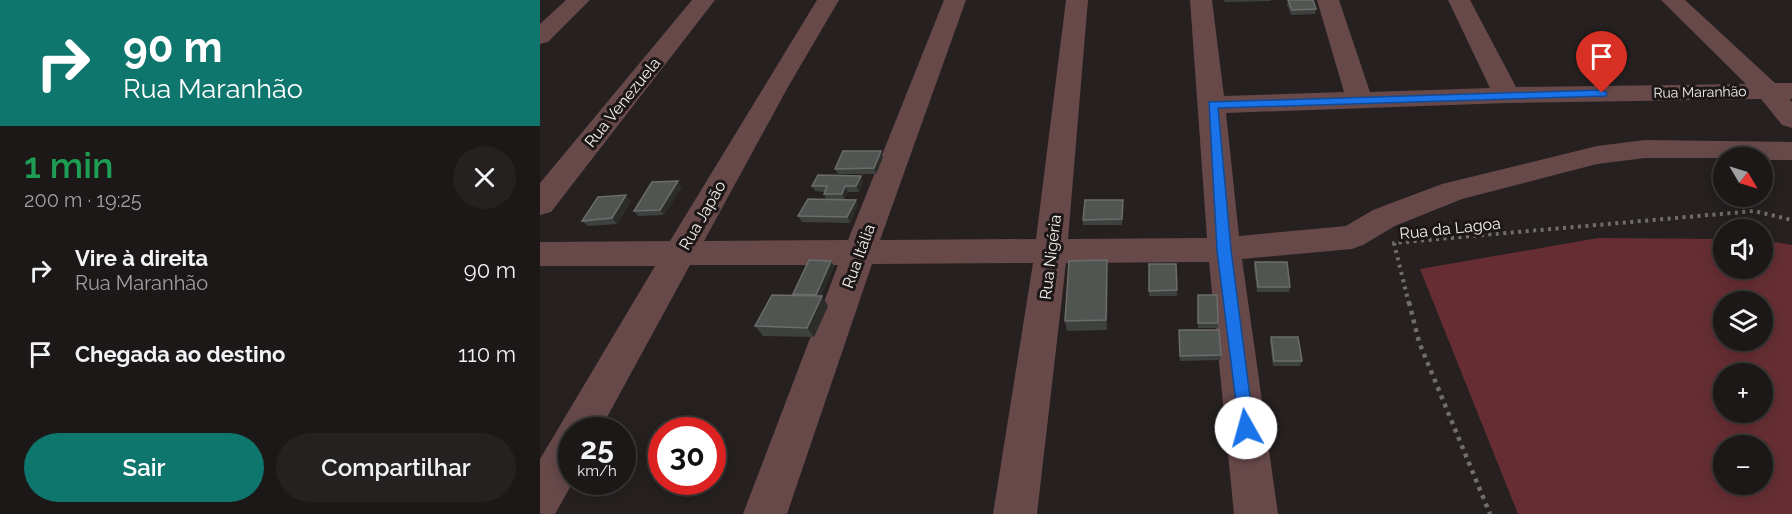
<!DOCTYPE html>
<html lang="pt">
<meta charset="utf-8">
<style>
body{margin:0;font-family:Raleway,sans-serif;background:#252121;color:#f1f3f6;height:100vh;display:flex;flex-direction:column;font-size:22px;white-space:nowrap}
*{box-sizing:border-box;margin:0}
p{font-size:20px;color:#a0a0a2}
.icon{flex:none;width:33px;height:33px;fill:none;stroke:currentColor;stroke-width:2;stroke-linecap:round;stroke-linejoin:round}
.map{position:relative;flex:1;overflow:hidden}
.panel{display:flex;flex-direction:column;background:#1c1818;width:540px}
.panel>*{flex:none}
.top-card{background:#0f766e;color:#fff;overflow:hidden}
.needle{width:39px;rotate:128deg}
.controls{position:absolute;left:1173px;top:147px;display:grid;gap:12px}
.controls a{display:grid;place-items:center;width:60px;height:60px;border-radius:50%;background:#1c1818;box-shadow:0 3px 15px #0003,0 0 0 2px #3a3737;font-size:30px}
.speed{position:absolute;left:18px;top:417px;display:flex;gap:12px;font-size:30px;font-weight:700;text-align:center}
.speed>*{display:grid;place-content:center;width:78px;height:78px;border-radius:50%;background:#1c1818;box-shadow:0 3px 15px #0003,0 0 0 2px #3a3737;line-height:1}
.speed small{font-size:15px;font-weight:400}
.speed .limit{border:9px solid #d22;background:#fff;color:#111}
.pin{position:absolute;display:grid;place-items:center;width:51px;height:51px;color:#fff;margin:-62px -26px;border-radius:50% 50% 50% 0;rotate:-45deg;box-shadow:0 0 6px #0007}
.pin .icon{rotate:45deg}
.me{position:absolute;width:66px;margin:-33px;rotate:353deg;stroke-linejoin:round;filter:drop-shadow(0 0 4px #0008)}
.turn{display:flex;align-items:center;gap:21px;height:126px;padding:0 24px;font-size:27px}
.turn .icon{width:78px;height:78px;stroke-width:2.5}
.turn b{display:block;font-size:42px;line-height:51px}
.round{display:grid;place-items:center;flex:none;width:63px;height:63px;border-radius:32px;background:#252121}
.overview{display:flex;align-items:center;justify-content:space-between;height:102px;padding:0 24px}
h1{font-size:36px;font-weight:600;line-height:45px;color:#1e9e55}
.action{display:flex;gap:12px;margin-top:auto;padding:12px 24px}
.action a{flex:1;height:69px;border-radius:36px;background:#0f766e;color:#fff;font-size:24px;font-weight:600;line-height:69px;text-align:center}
.action a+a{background:#252121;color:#f1f3f6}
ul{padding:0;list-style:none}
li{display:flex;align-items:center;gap:18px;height:84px;padding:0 24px}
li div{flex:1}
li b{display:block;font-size:22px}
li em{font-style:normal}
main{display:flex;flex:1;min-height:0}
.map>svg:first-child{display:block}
</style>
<main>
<section class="panel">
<div class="top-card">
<div class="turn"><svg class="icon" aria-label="right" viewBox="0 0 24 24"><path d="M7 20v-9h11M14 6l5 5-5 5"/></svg><div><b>90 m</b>Rua Maranhão</div></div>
</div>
<div class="overview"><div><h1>1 min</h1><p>200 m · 19:25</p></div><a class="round"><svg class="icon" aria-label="close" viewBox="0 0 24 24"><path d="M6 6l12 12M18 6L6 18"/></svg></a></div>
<ul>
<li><svg class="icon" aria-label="right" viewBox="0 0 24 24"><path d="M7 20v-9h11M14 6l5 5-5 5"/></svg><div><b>Vire à direita</b><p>Rua Maranhão</p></div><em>90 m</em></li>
<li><svg class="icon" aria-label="arrive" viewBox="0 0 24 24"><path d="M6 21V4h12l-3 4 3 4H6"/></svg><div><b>Chegada ao destino</b></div><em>110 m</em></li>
</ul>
<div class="action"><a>Sair</a><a>Compartilhar</a></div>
</section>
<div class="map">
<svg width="1252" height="514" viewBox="0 0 1252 514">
<rect width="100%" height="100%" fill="#262020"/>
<path fill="#662e33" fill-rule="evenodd" d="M1058,238l125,1 1,29h38l1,-28 29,5v269h-274l-98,-245zM1184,302h38v38h-38zM1184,374h38v38h-38zM1184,446h38v38h-38z"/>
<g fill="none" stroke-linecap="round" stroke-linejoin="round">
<path stroke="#726d6d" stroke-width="4" stroke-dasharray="3 4.5" stroke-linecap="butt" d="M869,304l-15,-61 360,-32 38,9"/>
<path stroke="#726d6d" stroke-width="4.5" stroke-dasharray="4 5" stroke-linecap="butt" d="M869,302l10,40 71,172"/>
<path fill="#67494a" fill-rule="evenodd" d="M26,0h24l-42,42 -8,2v-20z
M152,0h23l-164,212 -11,3v-32z
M277,0h22l-51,87 -84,154 144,-1 96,-240h22l-86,240 156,-1 30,-239h22l-20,239 139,-1 -17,-238h22l12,96 120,-4 -27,-92h22l31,92 120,-4 -42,-88h22l46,87 230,-3 -85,-84h24l90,83h17v16h-3l3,3v26l-10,-3 -21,-26 -254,4 -281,10 13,123 107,-10 27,-16 69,-26 155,-38 48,-6 147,2v18h-30v-2h-117l-48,6 -135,35 -67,27 -32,19 -11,4 -110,10 36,255h-44l-25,-252 -143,1 -29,251h-44l40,-251 -161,1 -85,250h-44l95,-249h-148l-90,165h-28l1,52 -18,32h-15v-55l115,-193h-115v-24l130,-1z"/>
</g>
<path fill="#3e423f" d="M684,0h47v1l-46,1z
M748,0l28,9 -1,5 -24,1 -4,-10z
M343,157l-7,17h-38l-3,-5z
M321,176l2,5 -4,11h-11l-4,7h-18l-2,-5 1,-2 -10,-1 -3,-5z
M142,187l-18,28 -26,1 -4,-5z
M86,195l5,6 -14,23 -29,2 -6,-5z
M318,205l-8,18 -48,-1 -4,-6z
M583,205l-1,20h-39v-5z
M291,261l3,5 -13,30 7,10 -14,31 -51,-1 -8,-10 39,-31 -1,-1z
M715,262l35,25 -1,5h-32l-3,-25z
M609,264h27l1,32h-28z
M568,270l-1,60 -40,1 -2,-10z
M658,295l20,28v5h-20z
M639,330l42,25 -1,5 -40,1z
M731,337l31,24 -2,5h-27l-3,-24z"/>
<path fill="#2c2d2b" d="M341,151l2,6 -7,17 -2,-6z
M321,176l2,5 -4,11 -3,-6z
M138,181l4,6 -18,28 -4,-5z
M305,186l3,6 -4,7 -2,-5z
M86,195l5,6 -14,23 -5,-6z
M316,200l2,5 -8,18 -3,-6z
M567,260l1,10 -1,60 -1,-10z
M291,261l3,5 -15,34 -3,-5z
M282,296l6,10 -14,31 -7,-9z"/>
<path fill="#515552" stroke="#6b6d6b" stroke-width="1.5" d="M748,0h25l3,9 -24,1z
M303,151h38l-7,17 -39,1z
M278,175l43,1 -5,10h-11l-3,8h-18l3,-8h-15z
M138,181l-18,29 -26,1 18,-29z
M86,195l-14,23 -30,3 16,-24z
M268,199l48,1 -9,17 -49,-1z
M545,200h38l-1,19 -39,1z
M269,260l22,1 -15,34 -23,-1z
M567,260l-1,60 -41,1 4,-60z
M715,262h32l3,25h-32z
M609,264h27l1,26 -28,1z
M232,295l50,1 -15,32 -52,-2z
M658,295h19l1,28h-20z
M639,330h40l2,25 -41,1z
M731,337h27l4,24h-28z"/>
<path fill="#1a73e8" stroke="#114b97" stroke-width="1.5" d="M1062,90l5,3 -1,3 -388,12 13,142 23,178 -2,6 -6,2 -6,-2 -23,-184 -8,-148z"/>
<g text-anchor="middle" stroke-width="6" stroke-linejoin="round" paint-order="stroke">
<g font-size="14" fill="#f4f0f0" stroke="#1d1717">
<text transform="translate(1160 92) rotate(-1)" y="5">Rua Maranhão</text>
</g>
<g font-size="16" fill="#f4f0f0" stroke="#1d1717">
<text transform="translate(82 102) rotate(-51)" y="6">Rua Venezuela</text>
<text transform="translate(162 215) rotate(-60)" y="6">Rua Japão</text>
<text transform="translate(910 228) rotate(-6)" y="6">Rua da Lagoa</text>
<text transform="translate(318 256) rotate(-70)" y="6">Rua Itália</text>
<text transform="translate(510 257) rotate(-83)" y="6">Rua Nigéria</text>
</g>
</g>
</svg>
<div class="controls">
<a><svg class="needle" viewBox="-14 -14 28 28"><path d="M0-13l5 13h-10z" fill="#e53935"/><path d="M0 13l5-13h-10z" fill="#a0a0a2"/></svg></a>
<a><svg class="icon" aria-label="sound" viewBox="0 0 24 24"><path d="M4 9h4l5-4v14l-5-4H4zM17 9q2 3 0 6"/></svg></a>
<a><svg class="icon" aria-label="layers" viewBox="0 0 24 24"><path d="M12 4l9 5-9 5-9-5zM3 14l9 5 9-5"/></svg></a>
<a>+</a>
<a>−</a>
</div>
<div class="speed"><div>25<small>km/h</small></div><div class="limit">30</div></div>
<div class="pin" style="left:1062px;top:93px;background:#d93025"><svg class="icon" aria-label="arrive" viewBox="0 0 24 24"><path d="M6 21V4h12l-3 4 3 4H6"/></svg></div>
<svg class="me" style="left:706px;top:428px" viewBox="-20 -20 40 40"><circle r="19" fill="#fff"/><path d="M0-13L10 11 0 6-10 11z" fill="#1a73e8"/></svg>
</div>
</main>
